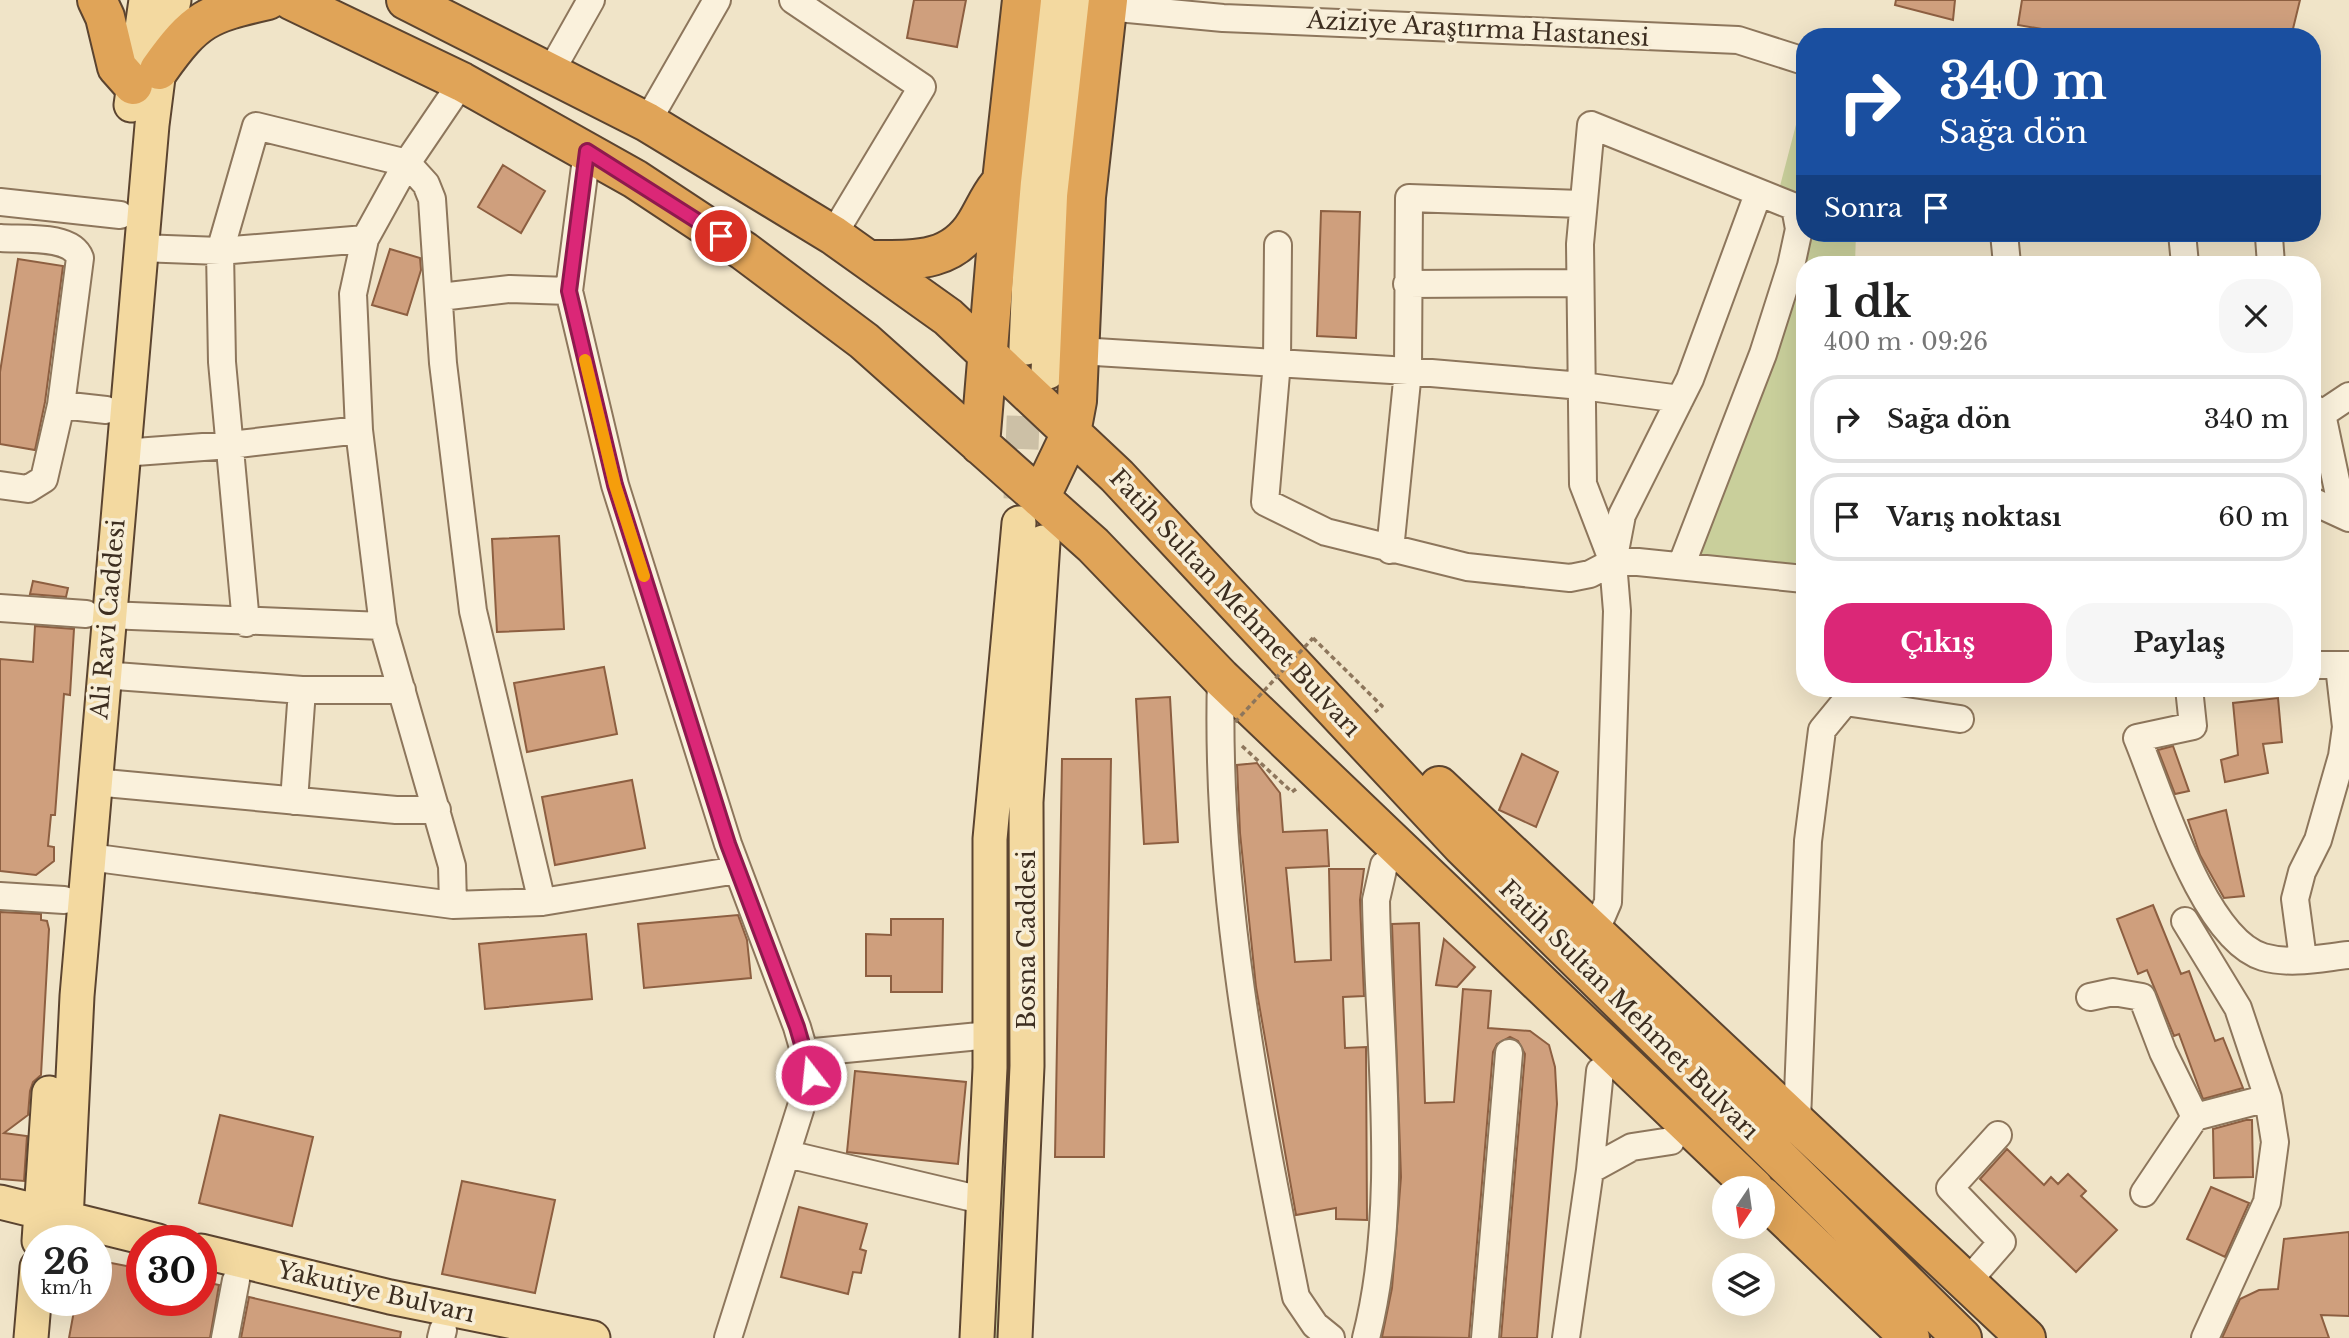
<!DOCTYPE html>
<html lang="tr">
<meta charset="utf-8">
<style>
body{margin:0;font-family:"Libre Baskerville",serif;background:#f6f6f6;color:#222;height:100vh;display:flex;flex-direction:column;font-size:26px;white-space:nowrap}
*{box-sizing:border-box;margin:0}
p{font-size:23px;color:#767676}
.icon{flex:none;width:38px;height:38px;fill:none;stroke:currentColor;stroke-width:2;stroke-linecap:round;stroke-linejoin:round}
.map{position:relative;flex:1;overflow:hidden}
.sheet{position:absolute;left:1796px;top:256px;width:525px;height:441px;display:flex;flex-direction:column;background:#fff;border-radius:28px;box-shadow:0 7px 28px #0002}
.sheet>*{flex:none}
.hud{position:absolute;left:1796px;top:28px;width:525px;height:214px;border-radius:28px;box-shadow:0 7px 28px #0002;background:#1a4fa0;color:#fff;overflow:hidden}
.needle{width:46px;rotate:193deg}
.buttons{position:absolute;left:1712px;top:1176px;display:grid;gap:14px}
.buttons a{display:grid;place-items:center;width:63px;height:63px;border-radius:50%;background:#fff;box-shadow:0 7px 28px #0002;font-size:35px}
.speed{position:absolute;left:21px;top:1225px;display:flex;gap:14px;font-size:35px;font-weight:700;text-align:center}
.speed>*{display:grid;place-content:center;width:91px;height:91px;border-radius:50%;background:#fff;box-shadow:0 7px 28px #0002;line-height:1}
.speed small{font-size:18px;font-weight:400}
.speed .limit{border:10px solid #d22;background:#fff;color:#111}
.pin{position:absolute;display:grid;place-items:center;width:60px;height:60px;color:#fff;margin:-30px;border:4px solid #fff;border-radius:50%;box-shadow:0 2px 7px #0007}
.me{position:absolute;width:77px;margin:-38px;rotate:344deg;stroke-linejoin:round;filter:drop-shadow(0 0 5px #0008)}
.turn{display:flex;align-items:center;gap:24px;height:147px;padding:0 28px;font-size:32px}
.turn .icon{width:91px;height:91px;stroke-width:2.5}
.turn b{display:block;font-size:49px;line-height:60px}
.then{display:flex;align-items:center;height:66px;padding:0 28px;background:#0003;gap:14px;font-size:26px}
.round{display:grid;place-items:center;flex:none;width:74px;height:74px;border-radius:28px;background:#f6f6f6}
.overview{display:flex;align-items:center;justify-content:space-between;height:119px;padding:0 28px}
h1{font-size:42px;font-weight:700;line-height:52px}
.cta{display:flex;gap:14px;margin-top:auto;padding:14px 28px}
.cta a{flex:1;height:80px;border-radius:28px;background:#db2777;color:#fff;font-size:28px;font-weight:700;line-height:80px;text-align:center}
.cta a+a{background:#f6f6f6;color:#222}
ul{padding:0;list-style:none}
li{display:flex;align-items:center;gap:21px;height:88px;margin:0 14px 10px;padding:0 14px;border:4px solid #e0e0e0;border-radius:28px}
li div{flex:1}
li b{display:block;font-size:26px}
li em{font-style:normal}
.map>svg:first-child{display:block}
</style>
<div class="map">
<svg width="2349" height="1338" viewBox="0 0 2349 1338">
<rect width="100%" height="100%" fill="#f0e4c8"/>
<path fill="#c9cf9b" d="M1804,94v102l-24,-10z
M1809,233h47l-1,31h-51v296c-33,14 -75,2 -109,-8l77,-185z
M1030,552l-18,515 -5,271h-19l12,-119 7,-150 -2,-225z"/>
<path fill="#cf9f7d" stroke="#8d5f41" stroke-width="2" d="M914,0h52l-9,47 -50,-9z
M1896,0h59l-2,20 -58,-15z
M2022,0h278l-9,37h-238l1,-6 -36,-6z
M503,165l42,26 -24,42 -43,-26z
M1321,211l39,1 -4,126 -39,-2z
M390,249l30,9 1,12 -14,45 -35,-10z
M18,259l45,7 -18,136 -10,48 -35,-6v-72z
M559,536l5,93 -67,3 -5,-93z
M33,581l35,7 -2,9 -36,-3z
M35,626l39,3 -4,66 -6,-1 -9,121h-4l-3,31 6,1v14l-18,14 -36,-4v-212l33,3z
M604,667l13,67 -90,18 -13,-69z
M1170,697l8,145 -34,2 -8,-145z
M2278,698l4,44 -19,2 5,29 -43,9 -4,-22 17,-5 -5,-52z
M2173,746l16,45 -14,3 -17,-44z
M1522,754l36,18 -22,55 -37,-17z
M1062,759h49l-7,398h-49z
M1257,763l23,30 3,39 44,-2 2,36 -43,2 9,94 36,-2 -2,-91h35l-4,31 4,96 -21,1 2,51 21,-1 1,173 -31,-1v-11l-40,7 -40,-228 -16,-154 -3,-68z
M632,780l13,68 -90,17 -13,-68z
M2226,810l18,86 -20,2 -24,-43 -12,-35z
M2153,905l28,69 8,-3 26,70 8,-3 20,50 -40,11 -24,-65 -5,2 -27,-66 -9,4 -21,-55z
M0,912l41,2v6l6,1 2,8 -8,146 -8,7 -3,9 -2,24 -24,18 23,3 -3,45 -24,-2z
M738,915l9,25 4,38 -107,10 -6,-64z
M891,919h52l-1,73h-51v-16h-25v-42l25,1z
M1419,923l6,180 29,-1 9,-113 28,2 -3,37 42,3 19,14 6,22 2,37 -20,234h-36l24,-284 -7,-13 -8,-4 -13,7 -4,8 -24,286 -87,-1 10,-49 9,-111 -9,-253z
M586,934l6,65 -107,10 -6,-65z
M1444,939l31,28 -18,20 -21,-2z
M855,1071l111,11 -8,82 -111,-12z
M220,1115l93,22 -21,89 -93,-23z
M2246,1120h6l1,57 -39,1 -1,-49z
M2007,1149l37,36 7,-8 7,7 10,-10 18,17 -5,5 36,34 -41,42 -96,-93z
M462,1181l93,19 -20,93 -93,-19z
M2211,1187l38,16 -24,54 -38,-18z
M799,1207l68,17 -7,25 6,2 -5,22 -8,-1 -5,22 -67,-17z
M2349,1232v84l-28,-1 8,23h-107l18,-39 19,-9 19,-1 6,-50z
M96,1260l46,9v31h59v-19l18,4 -9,53h-141l7,-38h20z
M249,1297l152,35 -1,6h-159z"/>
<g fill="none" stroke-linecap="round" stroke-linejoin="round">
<path stroke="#ccc0a6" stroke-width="33" stroke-dasharray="33 17" stroke-linecap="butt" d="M1020,499l5,-128"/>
<g stroke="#8d765c" stroke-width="30">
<path id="minor" d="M793,0l129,87 -89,148
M1107,7l116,11 515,22 66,21
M551,71l40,-71
M647,122l70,-122
M587,151l-18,140 46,194 113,359 69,183 14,48 -83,263
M0,202l120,13
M2004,233l3,31
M2182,233l3,31
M2269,237l2,27
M0,238c22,2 71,-4 80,20l-19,147 -17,74 -16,10 -28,-4
M1278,245l-1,117 -12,140 61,30 141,35 103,11 20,-4 23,-12h25l166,17
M140,248l80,3 145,-12
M1407,284l173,-1
M440,297l70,-8 59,2
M1079,351l329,20 174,15 98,13
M61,405l45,5
M2312,407l10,7 21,100
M2312,428l10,-14 27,-18
M122,453l108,-8 129,-15
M2312,501l37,17
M1390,550l18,-179 1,-173 172,6
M1613,562l-30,-78 -3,-240 11,-119 204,82 4,22 -8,37 -28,88 -82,212
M0,608l86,6
M107,615l276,11
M246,623l-24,-261 -2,-111 36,-125 151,37 19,21 6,15 11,164 30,248 69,291
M2312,665h37
M102,675l200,15h100
M1221,678c-6,209 34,415 75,619l19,28 16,13
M2189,688l4,38 -56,12c23,55 66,201 126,219 28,8 58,1 86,-2
M94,782l302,28h41
M294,801l8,-111
M89,857l364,48 89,-3 195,-32
M0,896l64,4
M453,905l-1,-39 -69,-240 -24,-196 -6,-136 12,-55 42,-76 55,-81
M2185,921l53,87 30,90 7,44 -8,60 -62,136
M1596,930l12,-28 9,-291 -4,-49 9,-47 68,-136 68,-185
M2303,959l-8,-60 7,-27 16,-32 24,-84 4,-29 -7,-61
M2090,997l23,-5 29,5 21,55 32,65 -51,76
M804,1053l186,-18
M2195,1117l73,-19
M1797,1120l11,-279 14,-111 23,-28 115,17
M787,1154l199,47
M1590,1170l42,-23 39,-6
M1968,1281l34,-39 -52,-54 48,-53
M225,1338l11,-58
M441,1338l2,-8
M1366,1338c35,-136 12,-297 10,-438l8,-35
M1485,1338l24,-285
M1566,1338l24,-168 10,-99"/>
</g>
<g stroke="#5b4430" stroke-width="37">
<path id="major" d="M131,105l15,-105
M1026,348l7,-169 22,-179
M1048,372l11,-220 19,-152
M0,1202l158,39
M39,1241l10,-148
M65,1241l12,-245 75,-871 7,-55 15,-70
M201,1251l189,46 203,41
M31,1338l6,-71
M977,1338l13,-270v-229l29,-316
M1015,1338l12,-272 -1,-264 17,-260"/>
</g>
<g stroke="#5b4430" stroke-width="42">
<path id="highway" d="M97,0l8,17 12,50 16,18
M291,0l171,82 173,97 109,72 120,90 229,204 128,133 533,510
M406,0l241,122 186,113 115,82 169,159 345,370 500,492
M159,70c37,-52 48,-56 109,-70
M871,260c42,0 81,3 105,-37 8,-13 13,-26 22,-37
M980,445l22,-264 20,-181
M1040,498l31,-65 6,-32 9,-204 22,-197
M1439,786l587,552
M1762,1196l148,142"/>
</g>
<path stroke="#8d765c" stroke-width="3.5" stroke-dasharray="5 3.5" stroke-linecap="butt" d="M1313,638l69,68 -7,6
M1242,746l50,46 4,-3"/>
<use href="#minor" stroke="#faf1dc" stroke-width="26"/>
<use href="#major" stroke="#f3d9a0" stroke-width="33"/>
<use href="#highway" stroke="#e0a458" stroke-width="38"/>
<path stroke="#8d765c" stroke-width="3.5" stroke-dasharray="5 3.5" stroke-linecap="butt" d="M1235,722l78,-84"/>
</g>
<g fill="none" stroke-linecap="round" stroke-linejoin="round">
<g stroke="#8e194d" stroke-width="18">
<path id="route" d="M721,236l-134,-85 -18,140 46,194 113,359 69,183 14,48"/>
</g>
<use href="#route" stroke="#db2777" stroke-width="12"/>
<path stroke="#f59e0b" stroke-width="12" d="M585,360l30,125 29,91"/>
</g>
<g text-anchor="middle" stroke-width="7" stroke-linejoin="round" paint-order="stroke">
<g font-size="24" fill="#3d2e20" stroke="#f7eed8">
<text transform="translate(1478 29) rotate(3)" y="8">Aziziye Araştırma Hastanesi</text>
<text transform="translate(1235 603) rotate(47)" y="8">Fatih Sultan Mehmet Bulvarı</text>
<text transform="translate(108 619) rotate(-85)" y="8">Ali Ravi Caddesi</text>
<text transform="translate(1027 940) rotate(-90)" y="8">Bosna Caddesi</text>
<text transform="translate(1629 1010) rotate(45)" y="8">Fatih Sultan Mehmet Bulvarı</text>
<text transform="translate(376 1292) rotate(13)" y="8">Yakutiye Bulvarı</text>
</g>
</g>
</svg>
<div class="buttons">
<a><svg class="needle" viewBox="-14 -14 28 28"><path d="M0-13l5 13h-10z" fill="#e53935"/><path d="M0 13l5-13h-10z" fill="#767676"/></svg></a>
<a><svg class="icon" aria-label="layers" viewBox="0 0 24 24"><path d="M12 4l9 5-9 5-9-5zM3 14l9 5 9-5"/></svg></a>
</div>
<div class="speed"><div>26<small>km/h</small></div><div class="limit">30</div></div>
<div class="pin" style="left:721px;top:236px;background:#d93025"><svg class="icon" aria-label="arrive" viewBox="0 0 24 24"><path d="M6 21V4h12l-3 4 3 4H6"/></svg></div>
<svg class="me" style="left:811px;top:1075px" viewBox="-20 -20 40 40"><circle r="17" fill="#db2777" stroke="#fff" stroke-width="3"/><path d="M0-11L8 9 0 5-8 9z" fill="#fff"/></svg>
<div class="hud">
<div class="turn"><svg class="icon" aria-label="right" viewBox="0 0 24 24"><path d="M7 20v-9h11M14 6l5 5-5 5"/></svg><div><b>340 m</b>Sağa dön</div></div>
<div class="then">Sonra<svg class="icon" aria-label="arrive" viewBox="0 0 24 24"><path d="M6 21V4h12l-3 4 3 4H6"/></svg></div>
</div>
<section class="sheet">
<div class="overview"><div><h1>1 dk</h1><p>400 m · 09:26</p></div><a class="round"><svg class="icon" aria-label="close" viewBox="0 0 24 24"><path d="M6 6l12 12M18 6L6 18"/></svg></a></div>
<ul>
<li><svg class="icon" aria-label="right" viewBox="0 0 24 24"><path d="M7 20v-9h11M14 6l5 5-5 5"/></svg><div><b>Sağa dön</b></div><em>340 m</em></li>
<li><svg class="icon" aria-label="arrive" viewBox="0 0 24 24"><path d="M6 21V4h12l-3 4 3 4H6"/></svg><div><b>Varış noktası</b></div><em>60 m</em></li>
</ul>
<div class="cta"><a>Çıkış</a><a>Paylaş</a></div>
</section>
</div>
